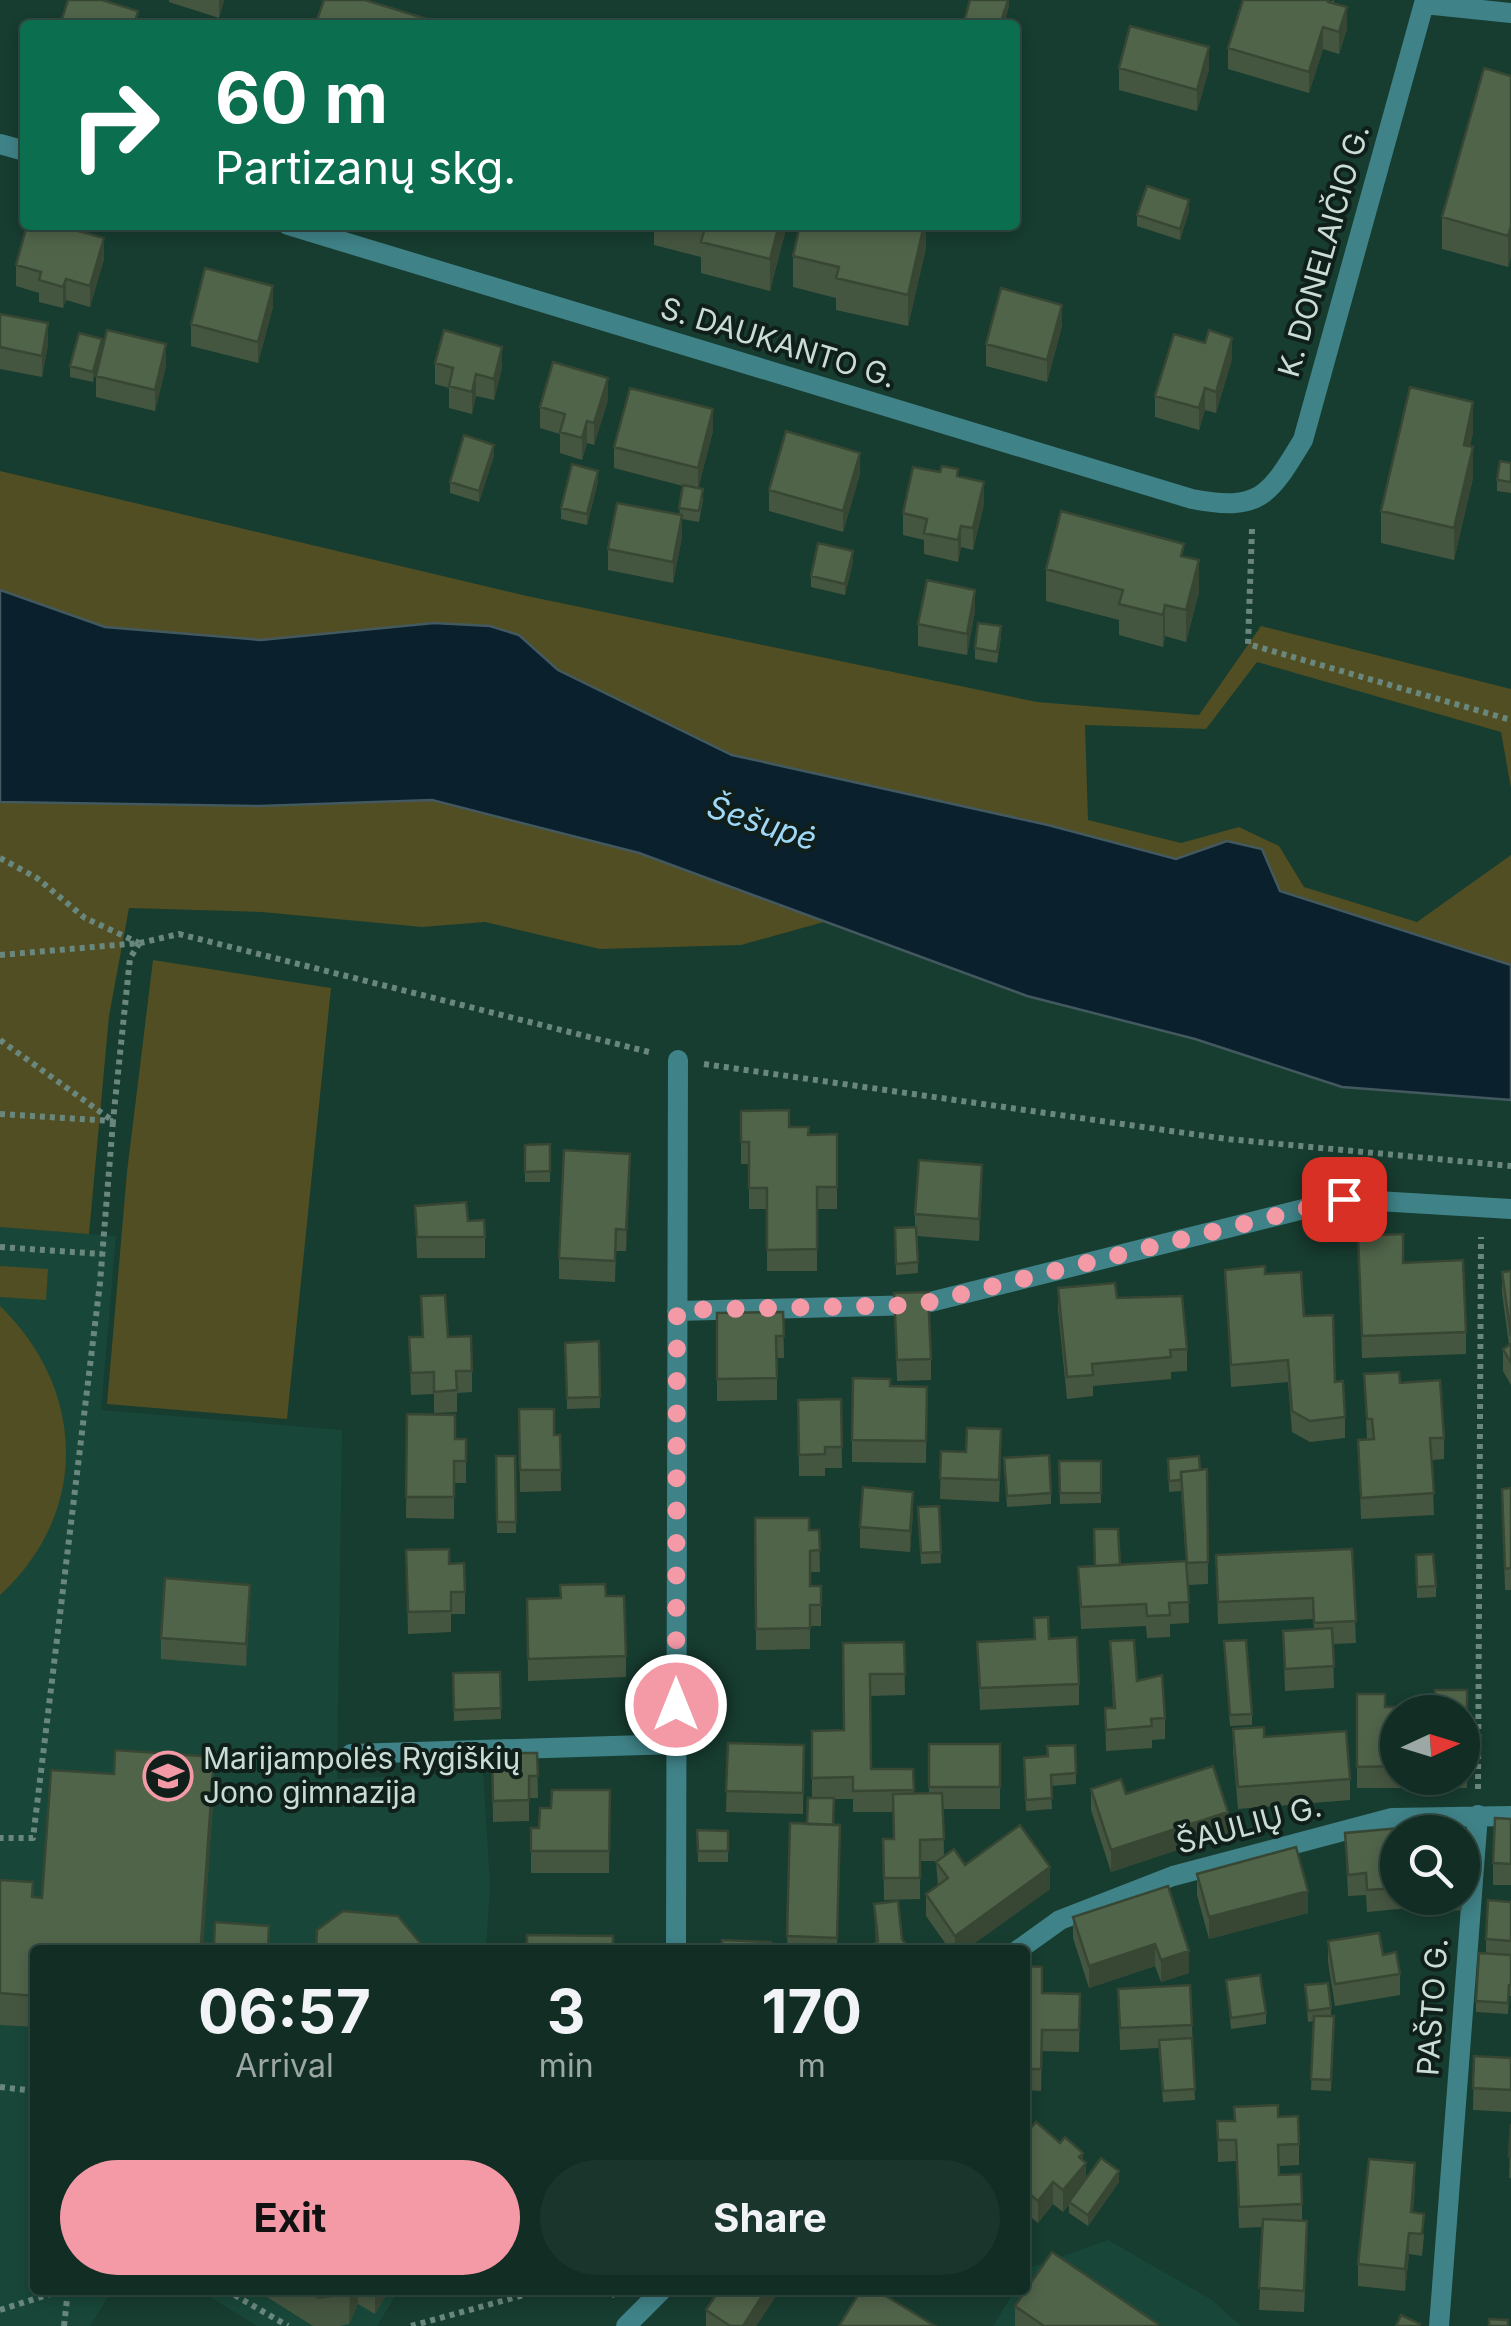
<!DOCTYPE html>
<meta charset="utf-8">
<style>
body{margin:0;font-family:Inter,sans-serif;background:#1a352c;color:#f1f3f6;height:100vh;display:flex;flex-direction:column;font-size:38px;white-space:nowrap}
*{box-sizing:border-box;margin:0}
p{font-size:32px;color:#9ca8a6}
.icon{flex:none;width:55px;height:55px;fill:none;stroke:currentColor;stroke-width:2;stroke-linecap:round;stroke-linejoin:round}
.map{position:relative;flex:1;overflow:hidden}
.panel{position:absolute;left:30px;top:1945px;width:1000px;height:350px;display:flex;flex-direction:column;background:#112d24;border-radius:10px;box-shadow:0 5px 15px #0003,0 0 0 2px #304941}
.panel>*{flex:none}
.guide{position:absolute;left:20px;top:20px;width:1000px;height:210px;border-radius:10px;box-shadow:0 5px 15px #0003,0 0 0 2px #304941;background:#0b6e4f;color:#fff;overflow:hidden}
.needle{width:65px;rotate:86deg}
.buttons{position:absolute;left:1380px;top:1695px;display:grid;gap:20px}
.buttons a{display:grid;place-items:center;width:100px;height:100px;border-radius:50%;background:#112d24;box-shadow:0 5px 15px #0003,0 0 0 2px #304941;font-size:50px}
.pin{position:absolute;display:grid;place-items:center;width:85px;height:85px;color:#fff;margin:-42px;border-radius:20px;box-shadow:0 5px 15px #0006}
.me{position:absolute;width:110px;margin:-55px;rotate:0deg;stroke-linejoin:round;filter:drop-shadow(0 0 8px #0008)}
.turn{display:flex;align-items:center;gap:35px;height:210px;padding:0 30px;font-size:45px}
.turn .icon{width:130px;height:130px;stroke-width:2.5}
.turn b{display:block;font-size:70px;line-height:85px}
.eta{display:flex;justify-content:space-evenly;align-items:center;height:170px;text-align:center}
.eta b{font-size:60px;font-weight:700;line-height:70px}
.cta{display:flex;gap:20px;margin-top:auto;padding:20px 30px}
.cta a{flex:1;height:115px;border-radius:60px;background:#f49aa6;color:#111;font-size:40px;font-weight:700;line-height:115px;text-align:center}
.cta a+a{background:#1a352c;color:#f1f3f6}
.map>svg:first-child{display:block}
</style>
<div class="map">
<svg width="1511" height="2326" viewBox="0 0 1511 2326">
<rect width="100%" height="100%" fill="#173c30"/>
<path fill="#184739" d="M0,1227l116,9 -15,174 241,20 -5,349 146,-7 7,112 -4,66h-451v340h77l-22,36h-90z
M1108,2240l104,60 29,26h-248l22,-36h10l2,-21z
M199,2290h200l-22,36h-120z"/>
<path fill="#504e22" d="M0,471l527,125 510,106 162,13 62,-89 250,63v99l-10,-56 -244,-70 -51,67 -121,-4 3,95 93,23 58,-16 40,19 25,41 113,35 94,-67v110l-231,-75 -18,-41 -35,-8 -51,18 -128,-34 -316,-70 -174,-85 -68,-43 -56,-4 -173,17 -156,-13 -105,-37z
M432,800l207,53 192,67 -90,25 -141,4 -115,-27 -63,5 -160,-15 -133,-4 -20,108 -20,218 -89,-7v-425l260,4z
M153,960l178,28 -44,431 -180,-15 20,-232z
M0,1266l48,3 -2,31 -46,-3z
M0,1306c86,83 90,207 0,289z"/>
<path fill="#0a212d" stroke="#43595f" stroke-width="2.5" d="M0,590l105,37 156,13 173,-17 56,3 29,9 39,35 174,85 316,70 128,34 51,-18 35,8 18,42 231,74v135l-169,-13 -147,-48 -168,-43 -388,-143 -207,-53 -172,6 -260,-4z"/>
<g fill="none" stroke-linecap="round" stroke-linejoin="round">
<path stroke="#6a877d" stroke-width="6" stroke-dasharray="5 5" stroke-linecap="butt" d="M1252,529l-4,115 263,76
M0,858l37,20 48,40 54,25
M0,955l140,-12 39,-9 474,119
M0,1040l113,81 -13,162 -67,555h-33
M704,1064l523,75 284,27
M0,1114l113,7 17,-163 9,-14
M0,1247l102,7
M1478,1789l3,-552
M0,2087l35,4
M226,2290l62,36
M601,2290l16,6
M0,2310l63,-20
M64,2326l4,-36
M411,2326l131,-36"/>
<path stroke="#3f8287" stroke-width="20" d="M1424,4l87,9
M0,144l25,7
M288,225l904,274c68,13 77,-3 111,-59l122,-440
M677,1311l241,-6 426,-106 167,10
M351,1754l325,-10
M676,1950l2,-890
M1018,1950l42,-30 113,-44 219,-58 119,-2
M1439,2326l39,-511"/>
<path stroke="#3f8287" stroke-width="20" d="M626,2326l36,-36"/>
</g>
<path fill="#455640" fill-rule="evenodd" d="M169,0h55l-5,18 -50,-16z
M1334,0v3l13,26 -8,25 -16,-5 -14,44 -81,-24v-21z
M1119,68l90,1 -12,42 -78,-21z
M1511,76v181l-3,10 -66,-18v-32z
M1189,211l-9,29 -43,-14v-11z
M77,225v5l27,29 -14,48 -24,-7 -3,8 -24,-6v-9l-23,-7v-21z
M654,225h133l-17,66 -69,-18v-16l-47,-12z
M926,225v23l-18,78 -72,-16v-12l-43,-11v-31z
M273,307l-15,56 -67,-17v-22z
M0,314l48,31 -6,32 -42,-8z
M1062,326l-15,56 -61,-16v-22z
M102,339l-9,43 -23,-5v-11z
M1232,359l-16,54 -11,-3 -6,20 -44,-13v-21z
M435,363l67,5 -8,32 -18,-4 -4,18 -23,-6v-20l-14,-4z
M166,366l-11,45 -59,-14v-21z
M608,400l-14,45 -7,-2 -5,17 -22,-7v-19l-20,-6v-21z
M713,431l-15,57 5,11 -4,23 -17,-3v18l-9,46 -65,-13v-21l71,-34 4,-29 -69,-18v-21z
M1473,433l-3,13 3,32 -19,82 -73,-17v-32z
M494,456l-15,46 -29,-9v-11z
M1511,463v30l-14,-2v-11z
M860,474l-17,58 -74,-21v-21z
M958,477l26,27 -11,46 -12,-3 -3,15 -34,-8v-14l-21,-5v-22z
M598,482l-11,43 -26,-6v-11z
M1184,557l15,35 -13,50 -21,-6 -2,11 -44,-12v-15l-73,-19v-32z
M853,562l-8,33 -34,-8v-11z
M975,611l-8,44 -49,-9v-22z
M1001,637l-4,26 -22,-4v-11z
M741,1111l67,24 29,-1v75h-20v62h-50v-62h-18v-45h-8z
M550,1144v38h-25v-37z
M630,1175l-4,76h-10l-1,31 -56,-3v-21z
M982,1187l-3,54 -62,-5 1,37 -22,2 -1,-47 20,-1v-13z
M415,1206l53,15 17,16v21h-68z
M1358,1236l45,27 63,69v22l-104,4z
M1225,1270l40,4 39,42 31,66 10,35v21l-35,4 -18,-10 -4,-50 -57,5z
M1511,1271v114l-8,-14v-22l6,-4 -7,-52v-21z
M1058,1288l59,10 70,51v22l-16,1v7l-78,7v10l-26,3 -9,-89z
M894,1293l37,66v21l-34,1z
M421,1296l27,41 24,34v21l-15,1v19l-23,1v-19l-23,1 -2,-58h13z
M783,1312l1,46h-7v42l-60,1v-88z
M599,1341l1,67 -33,1 -2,-66z
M1364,1374l36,9 44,55v21l-12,1 2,55 -73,4 -3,-79h9z
M890,1386l37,1 -1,76 -74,-1v-22z
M841,1399l1,69h-17v8h-26l-1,-76z
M519,1409l35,26h6l1,56 -41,1z
M407,1414l48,25h11v44h-12v36l-48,-1z
M1001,1450l-2,52 -59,-3 1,-48 25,1z
M496,1456h19l1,77h-19z
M1004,1458l47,35v11l-44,3z
M1168,1459l32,11 7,-1 1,115 -20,1 1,38 -19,1v13l-23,1 -1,-12 -65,3 -3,-62 108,-6 -5,-70 -12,1z
M1059,1461h42v42l-41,1z
M1511,1488v102h-6l-3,-101z
M939,1506l2,57 -20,1 -3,-57z
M913,1513l-3,39 -50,-4v-21z
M755,1518l54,12h10l1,42h-10v14h11v40h-11v23l-54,1z
M1352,1549l4,94 -23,1 1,44 -49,3 -2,-60 31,-2 -1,-10 -95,5 -2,-69z
M406,1550l43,14 16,28v22h-14v18l-43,2z
M1416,1555l20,31v11l-19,1z
M606,1596l20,60v21l-98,4 -1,-82z
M250,1607l-4,59 -85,-7v-21z
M1034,1618l45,66v21l-99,5 -3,-68 57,-2z
M1110,1641l27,40 28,37v21l-13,1v8l-46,3 -1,-43h8z
M1224,1641l28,73v11l-22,1z
M904,1642l1,53 -35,1 1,73h42l1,25h15v-50h71v65h-57l1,48 106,32 -85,61h-15l-24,-34v-22l12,-8 -2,-24 2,-1h-18v38l-36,1 -1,-61h11l-1,-27h-40v-13h-19l-1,26h7l-3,125h-50l3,-127 17,1 5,-26v-67l32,-1 -1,-87z
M500,1672l1,47 -47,2 -1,-48z
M1467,1690v98h-110v-94l28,13h50zM1398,1712h64v66h-64z
M1233,1729l31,8 86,42v21l-112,9 -5,-58z
M728,1743l76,2 -1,69 -77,-2z
M1075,1745l1,39 -25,2 1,23 -26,2 -2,-53 23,-1z
M492,1753h45l1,45h-9v23l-36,1z
M214,1789l-11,154 66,5 -234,2v77l-35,-2v-145l33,17 9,1z
M1091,1789l35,5 102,39 -117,39 -20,-62z
M610,1790l-1,83h-78v-45h8l12,-20z
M1511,1819v66h-18v-22z
M697,1830l31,1v31h-30z
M1398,1832v66h64v12l-31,3v-7l-64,6 -1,-17 -18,1 -3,-63z
M1197,1874l111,39 -99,26 -12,-44z
M1168,1886l21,87 -28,9 -6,-16 -66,22 -16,-50v-21z
M1511,1902v94h-2l-1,18 -32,-2v-11l10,-47v-15z
M874,1904l28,35 -26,4z
M1328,1941l55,14 17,19v21l-65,11 -7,-44z
M1025,1966l17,28h38l-1,58 -37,-1 -1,40 -16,-1z
M1226,1980l40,33v11l-35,5z
M1305,1985l26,23v8h3l-3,75 -20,-1 3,-69 -6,1z
M1118,1989l74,36 3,75 -32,2 -4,-54 -39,2z
M1474,2056l37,2v54l-38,-2z
M1234,2107l44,10 21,27v21l-20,1v9l23,29v17l5,21 -3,70 -45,-2 4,-83 -24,1 -3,-67 -18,1 -1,-41h17z
M1511,2124v54h-2z
M1025,2135l35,8 23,18 3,17 33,4 -31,44 -19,-13v-8l-6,7 -10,-8 -15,19 -13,-11z
M1415,2185l-2,28 11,22 -2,21 -13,-2 -4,37 -47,-5v-22z
M256,2290h133l-14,24 -17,-10 -9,20 -9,2h-27z
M719,2290h61l-24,36h-50v-16z
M1015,2306l143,20h-143z"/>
<path fill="#384634" d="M219,0h5l-5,18z
M1008,0h1v7l-5,18h-4z
M1347,7v22l-8,25v-22z
M1323,27v22l-14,44v-21z
M1209,47v22l-12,42v-21z
M1189,200v11l-9,29v-11z
M779,225h8l-17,66v-32z
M924,225h2v23l-18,78v-31z
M1511,226v31l-3,10v-31z
M104,238v21l-14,48v-21z
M66,279v21l-3,8v-21z
M273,286v21l-15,56v-21z
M1062,305v21l-15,56v-22z
M48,323v22l-6,32v-21z
M1232,338v21l-16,54v-21z
M102,339v11l-9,32v-10z
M166,344v22l-11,45v-21z
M502,347v21l-8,32v-21z
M476,374v22l-4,18v-22z
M608,378v22l-14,45v-22z
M1205,388v22l-6,20v-22z
M1473,402v31l-9,43v-31z
M713,409v22l-15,59v-22z
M587,421v22l-5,17v-22z
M494,445v11l-15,46v-11z
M1473,447v31l-19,82v-32z
M860,453v21l-17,58v-21z
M598,471v11l-11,43v-11z
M984,482v22l-11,46v-22z
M682,515v22l-9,46v-21z
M961,526v21l-3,15v-22z
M853,551v11l-8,33v-11z
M1199,560v32l-13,50v-32z
M975,590v21l-8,44v-21z
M1165,605v31l-2,11v-32z
M630,1154v21l-4,76v-21z
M982,1165v22l-3,54v-22z
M913,1492v21l-3,39v-21z
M250,1585v22l-4,59v-22z
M214,1757v32l-11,161h-2z
M1228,1812v21l-117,39v-22z
M1050,1867v22l-85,61h-10v-14z
M1308,1891v22l-99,26v-22z
M1155,1944v22l-66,22v-22z
M1189,1951v22l-28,9v-22z
M1083,2153v14l3,-4v22l-17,17v3l-6,7v-22l16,-33z
M1415,2163v22l-4,49v-22z
M1119,2171v11l-31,44v-11z
M1053,2182v22l-15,19v-22z
M1409,2233v21l-4,37v-22z
M350,2290h8v14l-9,20z
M375,2290h14l-14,24z
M766,2290h14l-24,36h-13z"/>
<path fill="#50644a" stroke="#384634" stroke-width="2.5" d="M68,0h34l36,11 -4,14h-74z
M324,0h41l81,25h-113l-16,-5z
M970,0h38l-8,25h-25l-11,-3z
M1243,0h86l-1,2 19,5 -8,25 -16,-5 -14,45 -81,-24z
M1130,26l79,21 -12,43 -78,-22z
M1484,68l27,8v150l-3,10 -66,-19z
M1147,186l42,14 -9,29 -43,-14z
M27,225h49l-1,5 29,8 -14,48 -24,-7 -3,8 -24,-7 2,-8 -25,-7z
M698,225h81l-9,34 -69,-17 4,-15z
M800,225h124l-16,70 -72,-17 3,-11 -46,-11z
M205,268l68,18 -15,56 -67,-18z
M1001,288l61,17 -15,55 -61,-16z
M0,314l48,9 -6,33 -42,-9z
M107,330l59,14 -11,46 -59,-14z
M444,330l58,17 -8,32 -18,-5 -4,18 -23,-6 4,-18 -18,-5z
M1209,330l23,8 -16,54 -11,-4 -6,20 -44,-12 19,-62 31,9z
M79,333l23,6 -9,33 -23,-6z
M553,362l55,16 -14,45 -7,-2 -5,17 -22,-6 5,-18 -25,-7z
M1410,387l63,15 -9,43 9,2 -19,81 -73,-17z
M630,388l83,21 -15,59 -84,-21z
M786,431l74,22 -17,58 -74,-21z
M464,435l30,10 -15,46 -29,-9z
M1500,461l11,2v19l-14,-2z
M572,464l26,7 -11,43 -26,-6z
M942,466l16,3 -1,7 27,6 -11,46 -12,-2 -3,14 -34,-7 3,-14 -24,-6 10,-46 27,5z
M683,485l20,4 -4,22 -20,-3z
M617,503l65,12 -9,47 -65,-13z
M1061,511l123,33 -3,12 18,4 -13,50 -21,-5 -2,10 -44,-11 4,-14 -77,-21z
M818,543l35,8 -8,33 -34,-8z
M927,580l48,10 -8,44 -49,-10z
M978,623l23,3 -4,26 -22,-4z
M789,1110v17h20l-1,8 29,-1v53h-20v62l-50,1v-62h-18v-46h-8v-31z
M550,1144v27l-25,1v-27z
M564,1150l66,4 -4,76 -10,-1 -1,32 -56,-3z
M919,1160l63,5 -3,54 -64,-5z
M466,1202l2,19 16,-1 1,17h-68l-2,-31z
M916,1227l2,35 -22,2 -1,-36z
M1403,1234v29l60,-3 3,72 -104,4 -4,-100z
M1265,1266v8l36,-2 3,44 29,-1 2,67 8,-1 2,36 -35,4 -18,-10 -4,-51 -57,5 -6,-95z
M1511,1271v65l-9,-64z
M1115,1283l2,15 65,-2 5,53 -17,1 1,7 -79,7 1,11 -26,2 -9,-89z
M928,1292l3,67 -34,1 -3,-67z
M445,1295l3,42 23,-1 1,35h-16l1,19 -23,2v-20l-23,1 -2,-36h14l-2,-41z
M783,1312l1,24h-8l1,42 -60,1v-66z
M599,1341l1,56 -33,1 -2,-55z
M1511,1344v19l-8,-14z
M1399,1372l1,11 40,-3 4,58h-14l4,55 -73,5 -3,-58 16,-1 -2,-20h-5l-3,-45z
M853,1378l37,1v7l37,1 -1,54 -74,-1z
M841,1399l1,48h-17v7l-26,1 -1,-55z
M519,1409h35v26h6l1,35h-41z
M407,1414l48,1v24h11v22h-12v36h-48z
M967,1428l34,1 -2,51 -59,-2 1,-27 25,1z
M1049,1455l2,38 -44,3 -3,-38z
M496,1456h19l1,66h-19z
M1199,1456l1,14 -19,2v8l-12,1 -1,-22z
M1059,1461h42v32h-41z
M1207,1469l1,93 -21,1 -6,-91z
M863,1487l50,5 -3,39 -50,-4z
M1511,1488v80l-6,1 -3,-80z
M939,1506l2,46 -20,1 -3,-46z
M755,1518h54v12h10l1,20 -10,1v35h11v19h-11v23l-54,1z
M1094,1529h24l2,36 -25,1z
M449,1549v15l15,-1 1,29h-14v19l-43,1 -2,-62z
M1352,1549l4,72 -42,2 -1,-25 -95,4 -2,-47z
M1433,1554l3,32 -19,1 -1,-32z
M1186,1561l3,41 -20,1 1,12 -23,1 -1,-12 -65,3 -3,-40z
M165,1578l85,7 -4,59 -85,-6z
M605,1584l1,12h18l2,60 -98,3 -1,-60 34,-1 -1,-13z
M1048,1617l1,22 28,-2 2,47 -99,4 -3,-46 58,-3 -1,-21z
M1332,1628l2,38 -49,3 -2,-38z
M1134,1640l3,41 25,-6 3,43 -14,1 1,7 -46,4 -1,-22h10l-5,-67z
M1246,1640l6,74 -22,1 -6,-74z
M904,1642l1,32h-35l1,95h42l1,21 -61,1v-14l-41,1v-47l32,-1 -1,-87z
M500,1672l1,36 -47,2 -1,-37z
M1435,1690h32v76h-5v-54h-64v54l-41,1v-73h28v13h50z
M1264,1727v10l82,-6 4,48 -112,8 -5,-58z
M728,1743l76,2 -1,48 -77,-2z
M929,1744h71v43h-71z
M1075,1745l1,28 -25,2 1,23 -26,2 -2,-42 24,-2 -1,-10z
M115,1750l99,7 -13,186 13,1 1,-22 54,4 -1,22 29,2h-262v46l-35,-3v-113l33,2 -1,15 10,1 9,-128 63,4z
M492,1753h45l1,23h-9v24l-36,1z
M1213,1766l15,46 -117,38 -20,-61 30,-10 5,15z
M552,1790h58l-1,61h-78v-23h8l1,-20h11z
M942,1793l2,46 -24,1v38h-36l-1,-39h11l-1,-45z
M808,1798h26l-1,27 -26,-1z
M1495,1818l16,1v45l-18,-1z
M790,1823l50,2 -3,113 -50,-2z
M1456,1823l1,9h-59v56l-31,2 -1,-17 -18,2 -3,-42z
M1020,1825l30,42 -95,69 -29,-42 22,-16 -12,-16 18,-13 11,16z
M697,1830l31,1v20h-30z
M1296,1847l12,44 -99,26 -12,-43z
M1168,1886l21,65 -28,9 -6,-16 -66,22 -16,-49z
M1488,1900l23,2v39l-25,-2z
M898,1901l4,38 8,11h-44l12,-9 -4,-37z
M343,1911l55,5 28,34h-110l1,-20z
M1379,1933l4,22 13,-3 4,22 -65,10 -7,-43z
M527,1935l86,1v14h-86z
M722,1940l49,2v8h-49z
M1479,1953l32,2v30h-2l-1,18 -32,-2z
M1025,1966l17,1v26l38,1 -1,36h-37l-1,39h-16z
M1260,1975l6,38 -35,5 -5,-38z
M1328,1983l3,25 -23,3 -3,-26z
M1190,1985l2,40 -72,3 -2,-39z
M1314,2016h20l-3,64 -20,-1z
M1192,2038l3,51 -32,2 -4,-51z
M1474,2056l37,2v32l-38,-2z
M1278,2105v12l20,-1 1,28 -21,1 1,30 22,-1 1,30 -63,3 -3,-67h-18l-1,-19h18l-1,-14z
M1036,2122l24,21 5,-6 18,16 -4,4 7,6 -23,27 -10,-8 -15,19 -13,-11v-55z
M1511,2124v32h-2z
M1101,2158l18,13 -31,44 -19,-13z
M1369,2159l46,4 -4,49 13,2 -2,20 -13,-1 -4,36 -47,-5z
M1263,2219l44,2 -3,70 -45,-3z
M1052,2252l106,72 -1,2h-113l-29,-20z
M306,2290h44l-1,3 -30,5z
M719,2290h47l-23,36h-13l-24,-16z
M861,2290h15l59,36h-96z
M1401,2315l19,9 -1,2h-23z
M1489,2319l19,1v6h-19z"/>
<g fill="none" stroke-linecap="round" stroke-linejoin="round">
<path stroke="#f49aa6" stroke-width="18" stroke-dasharray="0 32.4" d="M676,1705l1,-395 241,-5 426,-106"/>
</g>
<defs>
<g id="school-ring" transform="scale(2.5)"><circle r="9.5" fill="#101f1a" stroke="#f49aa6" stroke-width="1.5"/><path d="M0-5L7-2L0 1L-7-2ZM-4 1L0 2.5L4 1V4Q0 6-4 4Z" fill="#f49aa6"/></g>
</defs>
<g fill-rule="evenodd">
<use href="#school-ring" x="168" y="1776"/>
</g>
<g text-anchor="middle" stroke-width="8" stroke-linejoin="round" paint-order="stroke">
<g font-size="30" fill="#c9ddd5" stroke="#101f1a">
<text transform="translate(1324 251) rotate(-74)" y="10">K. DONELAIČIO G.</text>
<text transform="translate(778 343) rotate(17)" y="10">S. DAUKANTO G.</text>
<text transform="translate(1249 1825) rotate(-15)" y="10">ŠAULIŲ G.</text>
<text transform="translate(1433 2007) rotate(-86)" y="10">PAŠTO G.</text>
</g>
<g font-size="30" fill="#c9ddd5" stroke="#101f1a" text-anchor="start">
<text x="203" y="1769">Marijampolės Rygiškių<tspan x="203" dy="34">Jono gimnazija</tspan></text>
</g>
<g font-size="32" font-style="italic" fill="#a0d8f8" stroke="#101f1a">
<text transform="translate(762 823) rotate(18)" y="11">Šešupė</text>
</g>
</g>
</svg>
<div class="buttons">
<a><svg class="needle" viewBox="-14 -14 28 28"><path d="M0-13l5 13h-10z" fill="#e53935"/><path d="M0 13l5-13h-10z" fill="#9ca8a6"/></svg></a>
<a><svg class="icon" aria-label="search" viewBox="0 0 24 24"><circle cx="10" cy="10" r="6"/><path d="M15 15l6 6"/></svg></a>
</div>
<div class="pin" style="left:1344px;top:1199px;background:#d93025"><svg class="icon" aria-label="arrive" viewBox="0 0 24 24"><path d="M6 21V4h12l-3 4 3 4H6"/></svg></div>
<svg class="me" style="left:676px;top:1705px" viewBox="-20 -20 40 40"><circle r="17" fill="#f49aa6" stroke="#fff" stroke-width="3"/><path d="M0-11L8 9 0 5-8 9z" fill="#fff"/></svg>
<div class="guide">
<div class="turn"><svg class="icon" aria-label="right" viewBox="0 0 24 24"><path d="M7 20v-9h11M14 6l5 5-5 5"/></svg><div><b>60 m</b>Partizanų skg.</div></div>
</div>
<section class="panel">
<div class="eta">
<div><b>06:57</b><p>Arrival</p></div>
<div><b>3</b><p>min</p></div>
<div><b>170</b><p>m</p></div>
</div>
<div class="cta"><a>Exit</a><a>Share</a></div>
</section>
</div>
